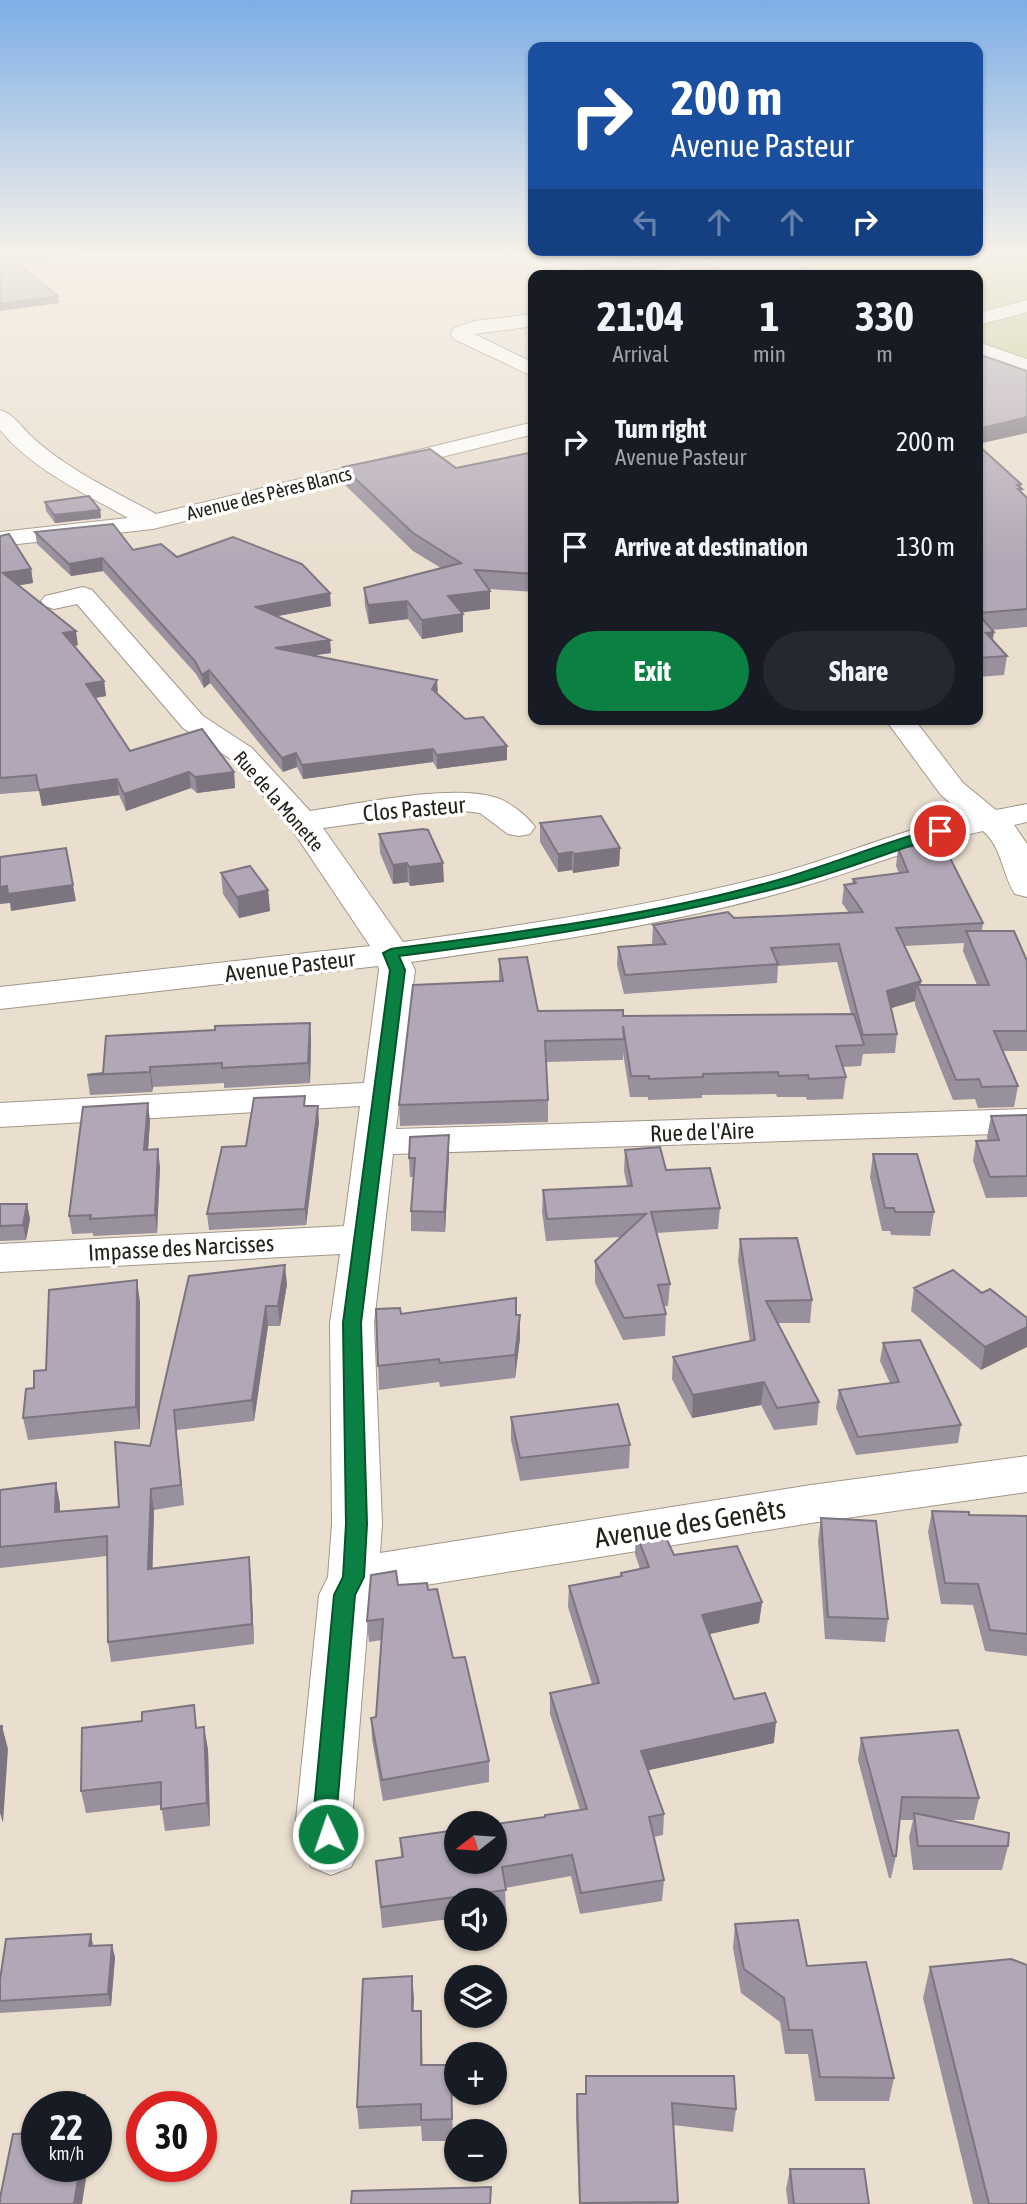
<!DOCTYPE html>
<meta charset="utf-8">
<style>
body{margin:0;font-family:"Asap Condensed",sans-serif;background:#242831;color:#f1f3f6;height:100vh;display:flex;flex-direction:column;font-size:26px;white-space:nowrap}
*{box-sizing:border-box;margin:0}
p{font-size:23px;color:#9ea1a6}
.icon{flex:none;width:38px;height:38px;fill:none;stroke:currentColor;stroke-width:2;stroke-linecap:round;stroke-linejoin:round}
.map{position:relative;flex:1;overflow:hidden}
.side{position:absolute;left:528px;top:270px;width:455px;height:455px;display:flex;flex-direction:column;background:#171b24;border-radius:14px;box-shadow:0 2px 5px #0004}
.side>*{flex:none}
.banner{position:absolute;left:528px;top:42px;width:455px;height:214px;border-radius:14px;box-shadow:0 2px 5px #0004;background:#1a4fa0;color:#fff;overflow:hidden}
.needle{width:46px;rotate:253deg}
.buttons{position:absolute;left:444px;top:1811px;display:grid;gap:14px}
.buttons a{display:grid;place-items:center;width:63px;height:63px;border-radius:50%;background:#171b24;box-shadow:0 2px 5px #0004;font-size:35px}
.speed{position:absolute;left:21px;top:2091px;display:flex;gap:14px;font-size:35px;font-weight:700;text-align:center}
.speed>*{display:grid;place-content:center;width:91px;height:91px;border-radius:50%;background:#171b24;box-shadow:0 2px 5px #0004;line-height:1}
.speed small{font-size:18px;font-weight:400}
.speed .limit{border:10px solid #d22;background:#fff;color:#111}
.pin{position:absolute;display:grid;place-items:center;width:60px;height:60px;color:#fff;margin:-30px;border:4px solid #fff;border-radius:50%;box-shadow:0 2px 7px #0007}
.me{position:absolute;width:77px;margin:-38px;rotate:357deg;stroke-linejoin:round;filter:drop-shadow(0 0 5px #0008)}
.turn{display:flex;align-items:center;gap:24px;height:147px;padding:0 28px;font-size:32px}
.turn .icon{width:91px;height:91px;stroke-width:2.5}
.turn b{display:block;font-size:49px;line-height:60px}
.lanes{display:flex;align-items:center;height:66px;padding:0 28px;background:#0003;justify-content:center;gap:35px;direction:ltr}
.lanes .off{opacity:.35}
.eta{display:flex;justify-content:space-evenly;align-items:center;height:119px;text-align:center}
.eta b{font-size:42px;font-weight:700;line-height:49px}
.primary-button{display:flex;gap:14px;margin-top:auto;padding:14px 28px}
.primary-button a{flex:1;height:80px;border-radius:42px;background:#0b8043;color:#fff;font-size:28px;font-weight:700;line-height:80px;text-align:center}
.primary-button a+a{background:#242831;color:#f1f3f6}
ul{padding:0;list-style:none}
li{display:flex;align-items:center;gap:21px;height:105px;padding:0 28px}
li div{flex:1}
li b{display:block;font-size:26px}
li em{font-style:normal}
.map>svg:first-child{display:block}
</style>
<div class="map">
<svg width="1027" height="2204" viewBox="0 0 1027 2204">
<rect width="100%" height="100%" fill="#eadfcf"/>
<path fill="#c0cc92" d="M639,253h374l14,5v46l-49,13v-42h-287z
M1027,308v51l-49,-18v-20z"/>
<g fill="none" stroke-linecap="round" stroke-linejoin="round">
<g stroke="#a19688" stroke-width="2">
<path id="minor" d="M506,253h23l42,22h-24z
M1027,300v12l-49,13v-12z
M534,314v12l-60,8 60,29v14l-80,-38 -3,-4 3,-7 20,-7z
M978,342l49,17v13l-49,-17z
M0,410c13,3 22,18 32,27 36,33 82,54 124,77l378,-92v12l-381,95 -153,17v-14l128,-14c-44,-25 -95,-48 -128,-88z
M83,587l9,3 111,126 49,32 58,63c47,-7 144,-28 187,-13 13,4 30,18 38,29l-5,7 -11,2 -11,-2 -28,-21 -24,-3 -133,18 80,114c122,-17 245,-35 365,-66 67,-17 130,-46 198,-60l-25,-21 -56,-76h29l49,64 33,27 31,-6v18l-13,3 13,19v53l-12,-3c-13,-20 -13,-47 -32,-63 -65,14 -127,41 -192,59 -124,35 -252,54 -380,72l4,8 -19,159 631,-20v24l-634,21 -19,169 8,201 -2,29 431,-68 216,-29v36l-216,31 -441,71 -18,226 8,29 -9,18 -20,8 -20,-8 -9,-18 -6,-29 23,-225 9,-18 4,-53 -2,-201 10,-69 -340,18v-28l344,-18 16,-120 -360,21v-24l364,-20 15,-113 -1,-4 -378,43v-22l370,-41 -79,-118 -59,-68 -49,-32 -106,-124 -23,5 -9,-3 -4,-5 4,-5z"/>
</g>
<use href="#minor" fill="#fff" fill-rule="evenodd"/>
</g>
<path fill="#98909d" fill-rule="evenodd" d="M542,253h231l46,22h-123l-20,-9 -59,9h-24z
M534,428v21l-6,-3v-17z
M978,445l43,39 1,9 5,5v129l-35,3 2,2 -2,8 15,16 -3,19 -26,2z
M534,452v140l-45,-3 1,20 -29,3 2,20 -41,7 -14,-20 -39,5 -4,-18 -1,-18 77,-20 -28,-17 -69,-67 -1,-17 113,1z
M45,502l55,8 1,8 -46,5 -9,-12z
M35,532l98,18 44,7 154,49 -54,10 53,24 1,13 -18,2 124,39 28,25 42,27v14l-70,9 -4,-7 -130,17 -6,-12 -14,5 -73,-89 -6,5 -8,-14 -93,-103 -32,5 -34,-32z
M0,536l31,33 2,14 -15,2 60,60 -4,1 30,35 2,15 -11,2 35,53 104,21 1,16 -38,5 -6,-5 -65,23 -7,-16 -77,11 -3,-15 -39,3z
M540,823l80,25 -1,18 -46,7 -1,-3 -14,2 -18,-30z
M379,834l65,48 -34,4 -2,-4 -15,2 -13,-31z
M898,848l34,7 51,68 -1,8 45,30v90h-24l15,35 -4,21 -36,1 -3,-9 -22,1 -38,-95v-4l-24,7 6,26 -2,19 -32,1 -2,12 -19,1 4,10 -3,22 -36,1 -1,-3h-29l-1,-3 -74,1v3l-54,2v-3h-18l-7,-44v7l-77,2 2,38v22l-148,4 -1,-21 100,-124v-22l39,52 85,5 228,-2 -14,-52 -59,4 -1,17 -153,11 -7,-29 1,-18 35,-2 -1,-2 1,-18 81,-7 115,-5 -7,-10 2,-18 8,-1 1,-5 46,-6 -3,-7zM964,943l-1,8 14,34h-56l-17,-39z
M221,873l47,17 2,21 -31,7 -16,-24z
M310,1023l1,20 -1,40 -86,5v-5l-71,4 -1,5 -62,3 -3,-20 16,-2 112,-43z
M306,1106l13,16 -13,103 -97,5 -2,-16 39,-68z
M1027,1115v82l-41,1 -13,-37 3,-20h12l-1,-4 4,-21z
M150,1121l-2,28 12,18 -3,66 -64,3v-3l-21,1 -3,-18z
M625,1150l41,20 54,38 -2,21 -62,4 14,51 -2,22h-4l2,8 -1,22 -42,4 -28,-57v-22l27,-24 -76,4 -4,-29 1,-22 84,-4 -3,-15z
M873,1154l61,58 -4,24 -39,-1 -1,-4h-8l-12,-54z
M449,1155l-4,77 -34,-1v-20l2,-34h-3l-1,-19z
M0,1204h27l3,15 -4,21 -26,1z
M740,1239l72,61 -2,23h-32l41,79 -2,23 -43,5 -13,-25 -69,13 -20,-39 1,-22 77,-15 -12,-81z
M189,1276l98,8 -7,42h-12l-14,95 -78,9 8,75 -30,5 -2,59 99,9 3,66 -143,18 -3,-20 -1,-86 -107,12v-78l60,14v8l59,-5 31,-61z
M914,1288l68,5 45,25 -46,52 -70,-59z
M140,1302v127l-112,11 -5,-22 11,-30 12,-18z
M376,1309l25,5 115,1 4,23 -5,40 -75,9 -1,-5 -60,8z
M883,1343l78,82 -3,18 -102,12 -20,-47 3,-18 51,-7 -10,-22z
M511,1417l119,28 -1,23 -109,13 -9,-41z
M932,1511l37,4 58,1v140l-42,-5 -12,-46 -32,-1 -13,-72z
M821,1518l67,101 -3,23 -60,-3 -7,-98z
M636,1533l38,22 88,47 -3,21 -49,11 24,65 40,44 -126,27 16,44 -1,21 -9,2 10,43 -2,21 -82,13 -9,-38 -66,12 1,23 -11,1v-12h-38v18l-75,10 -6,-67 25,-4 -1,-19 145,-20 35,-8 -30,-96v-21l42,-9 -24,-77 1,-21 51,-10 1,-3 19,-4 -5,-15z
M398,1585l30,5 61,171v21l-106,19 -11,-62 -1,-21 5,-1 6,-77 -13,2 -2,-21z
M142,1721l56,7 10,21 2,77 -45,5 -4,-26 -75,8 -5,-22z
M861,1738l118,60 -5,22h-25l59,26 -6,24h-89l-4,-33 4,-17h-13l-4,36 -5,22h-2l-31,-118z
M735,1924l72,42 87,112 -5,23h-74l-7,-47h-23l-5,-32 -39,-29 -8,-45z
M91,1934l2,12 22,11 -4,49 -111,7v-33z
M930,1967l97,237h-54l-50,-206z
M412,1976l1,35h8l1,54h29l2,76h-31l-1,-15 -62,3 -2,-22z
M586,2076l150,33 -3,23 -60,-7 5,79h-99l-3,-88 1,-22h8z
M790,2169l79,35h-81l-2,-15z"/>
<path fill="#7c757f" d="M36,253h43l-68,12 -1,-7z
M671,253h6l-1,13 -59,9h-18l1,-12z
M58,296l1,7 -59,8v-7z
M1027,417v16l-49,11v-15z
M100,510l1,8 -46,5 -1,-8z
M102,558l1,13 -32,5 -2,-12z
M31,569l2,14 -28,5 -2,-15z
M490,591v18l-41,5 -1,-18z
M330,593l1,13 -74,14 -1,-13z
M407,601l1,18 -39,5 -1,-19z
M463,614v18l-41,7v-19z
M76,631l2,14 -13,3 -2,-15z
M994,632l-3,19 -5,-18z
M330,640l1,13 -55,8 -1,-13z
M209,670l1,13 -6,5 -2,-13z
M437,680l1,13 -6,-4z
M104,681l2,15 -18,3 -2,-15z
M507,746v14l-70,9v-14z
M433,749v13l-130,17 -1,-14z
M296,753l1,14 -14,5 -1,-14z
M189,772l2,16 -65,23 -2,-17z
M234,772l1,16 -38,5 -2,-16z
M117,779l2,16 -77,11 -3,-16z
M620,848l-1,18 -46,7 1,-19z
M572,852v18l-14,2v-18z
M407,863l1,19 -15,2v-19z
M443,863l1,19 -34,4 -1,-19z
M73,885l3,16 -65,10 -1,-8 -10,1v-17z
M268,890l2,21 -31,7 -2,-21z
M921,981l-1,10 -3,-6 -2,16 -30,9 2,-19z
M310,1023l1,20 -1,40 -2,-20z
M150,1067l3,20 -1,5 -2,-20z
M148,1103l2,18 -3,46 -3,-17z
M318,1106l1,16 -13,103 -1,-16z
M449,1135v20l-4,77 -1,-20z
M158,1149l2,18 -3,66 -2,-18z
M27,1204l3,15 -4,21 -3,-15z
M285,1265l2,19 -7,42 -2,-20z
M137,1280l3,22v127l-4,-22z
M266,1306l2,20 -14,95 -2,-21z
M520,1315v23l-5,40v-23z
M1027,1327v20l-46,23 4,-23z
M764,1382l-3,23 -69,13 1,-23z
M174,1410l2,20 8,75 -3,-20z
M56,1483l4,21 -1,29 -4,-21z
M151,1489l3,21 -2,80 -4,-21z
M249,1557l2,21 3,66 -2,-20z
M762,1602l-3,21 -59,13 2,-21z
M776,1722l-2,21 -134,29 1,-21z
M2,1726l6,23 -5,74 -3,-10v-64z
M204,1727l4,22 2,77 -3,-23z
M91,1934l2,12h-4z
M112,1945l3,12 -4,49 -3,-12z
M412,1976l2,22 -1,35 -1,-22z
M421,2011l1,21 1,55 -2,-22z
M85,2095l3,12h-4z
M80,2166h8l-6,38h-8z"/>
<path fill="#b1a7b6" stroke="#7c757f" stroke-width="2" d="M0,253h36l-26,5 48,38 -58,8z
M575,253h96l-71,10z
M679,253h94l46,22h-87z
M978,354l49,17v46l-49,12z
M978,445l43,39 -4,1 5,4h-4l9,9v111l-49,4z
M430,449l26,19 78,-16v122l-59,-4 15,21 -42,5 15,18 -41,6 -15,-19 -39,4 -4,-17 97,-25 -48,-30 -70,-66z
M89,496l11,14 -46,5 -9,-13z
M113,524l20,26 28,-6 16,13 56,-20 69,27 28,29 -74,14 74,33 -55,8 162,32 -5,9 33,30 18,-2 24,29 -70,9 -4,-6 -131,16 -6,-12 -14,5 -73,-88 -7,5 -7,-14 -93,-103 -33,6 -34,-32z
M9,534l22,35 -28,4 73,58 -13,2 41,48 -18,3 44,67 72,-22 32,43 -39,5 -6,-5 -65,22 -7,-15 -78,11 -3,-15 -36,3v-242z
M978,614l16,18 -8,1 21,23 -29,2z
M601,816l19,32 -46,6 -2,-2 -14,2 -18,-31z
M423,829l5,1 15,33 -34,4 -2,-4 -14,2 -14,-31z
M927,845l5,10 16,-1 35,69 -87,5 25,53 -34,10 10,43 -34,1 -24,-91 -68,4 7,16 -153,11 -7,-28 48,-3 -13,-19 75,-13 6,6 129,-6 -19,-27 12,-2 -3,-4 55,-7 -10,-24z
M66,848l7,37 -65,9 -1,-8 -7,1v-30z
M250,866l18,24 -31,7 -16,-24z
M966,931h48l13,30v70h-33l24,55 -36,1 -3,-8 -23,1 -39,-95h72z
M527,957l11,54 85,-1v6l231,-2 10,31 -28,1 10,31 -37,2 -1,-4 -29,1 -1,-4 -75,2v3l-54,2v-3h-18l-8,-50 1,13 -79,2 3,59 -149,5 14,-120 90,-4 -4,-22z
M310,1023l-2,40 -86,5v-5l-72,4v5l-63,3 16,-2 3,-37 109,-6v-4z
M305,1096l-1,10h14l-13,103 -98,5 15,-67 24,-1 8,-48z
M148,1103l-4,47 14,-1 -3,66 -65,4 1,-4 -22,1 14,-109z
M1027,1115v61l-37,1 -14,-36 23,-1 -8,-24z
M449,1135l-5,77 -33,-1 4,-53h-6l1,-21z
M660,1147l6,23 44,-2 10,40 -69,4 19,72 -12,1 8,29 -42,4 -29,-57 51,-47 -99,5 -4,-29 89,-4 -7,-36z
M873,1154h44l17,58h-39l-1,-4h-9z
M0,1204h27l-4,21 -23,1z
M797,1238l15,62 -46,1 53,101 -42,6 -13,-26 -71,13 -20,-38 82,-17 -15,-101z
M285,1265l-7,41h-12l-14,94 -78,10 7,75 -30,4 -3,80 101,-12 3,67 -144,18 -1,-106 -107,11v-57l56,-7 -1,29 64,-5 -4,-65 35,4 39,-170z
M953,1270l29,23 8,-4 37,29v9l-42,20 -71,-59z
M137,1280l-1,127 -113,11 3,-29 8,-1v-17l12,-1 3,-80z
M516,1298v17h4l-5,40 -75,8 -1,-4 -61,7 -2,-57 24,-1 1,6z
M920,1340l41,85 -103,12 -19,-47 60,-8 -16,-39z
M618,1404l12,41 -110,13 -9,-41z
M932,1511l37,1v3l58,1v118l-37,-4 -12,-46 -33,-1z
M821,1518l55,3 12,98 -60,-2z
M662,1529l12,26 63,-9 25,56 -60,13 32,84 31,-6 11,29 -135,29 23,63 -15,3 15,63 -83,13 -9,-38 -70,12 4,23 -125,17 -5,-46 27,-4 -3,-19 57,-8v32h38v-38l50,-7v-2l42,-6 -37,-116 49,-10 -30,-97 53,-10 -1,-3 28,-6 -13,-34z
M396,1571l2,14 29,-2 1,7 9,-1 16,69 12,-1 24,104 -107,19 -11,-62 5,-1 7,-98 -16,2 4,-46z
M194,1705l2,23 8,-1 3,76 -46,6v-27l-80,9 1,-63 60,-7v-9z
M0,1726h2l-2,23z
M958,1730l21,68 -77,-1 -6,59h-3l-32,-118z
M914,1813l95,20 -1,13h-90z
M798,1920l9,46 59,-4 28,116 -74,-1 -8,-47h-23l-5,-32 -40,-29 -9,-45z
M91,1934l-2,12 23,-1 -4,49 -108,7v-21l6,-41z
M1011,1959l16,6v239h-38l-59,-237z
M412,1976v35h9v54h30l1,54 -31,1v-16l-64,3 6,-128z
M586,2076h148l2,33 -64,-6 6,99 -98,1 -3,-109h9z
M85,2095l-1,12h-35l1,-8z
M37,2133v33h43l-6,38h-74v-6l13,-64z
M790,2169h74l5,35h-75z
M491,2187l-1,17h-139l1,-13z"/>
<linearGradient id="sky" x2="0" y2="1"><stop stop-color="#7daee6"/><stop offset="0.45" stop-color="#f6f1e9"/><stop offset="1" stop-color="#f6f1e9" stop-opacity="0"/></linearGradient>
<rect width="1027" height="562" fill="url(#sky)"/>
<path fill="#0b8043" stroke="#07532c" stroke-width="2" d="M940,827l4,2v5c-53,18 -107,39 -162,53 -126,32 -254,53 -383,69l6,14 -44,353 6,201 -3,53 -9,18 -19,225 4,14 -4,8 -8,3 -9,-3 -6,-22 21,-225 9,-18 3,-53 -3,-201 47,-353 -7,-17 8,-4c129,-17 261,-33 387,-69 54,-16 107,-38 162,-53z"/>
<g text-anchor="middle" stroke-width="7" stroke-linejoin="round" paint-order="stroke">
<g font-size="19" fill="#25221c" stroke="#fff">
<text transform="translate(269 493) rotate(-14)" y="7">Avenue des Pères Blancs</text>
<text transform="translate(279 801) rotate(49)" y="7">Rue de la Monette</text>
</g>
<g font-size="23" fill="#25221c" stroke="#fff">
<text transform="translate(414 809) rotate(-5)" y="8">Clos Pasteur</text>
<text transform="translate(290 966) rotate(-7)" y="8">Avenue Pasteur</text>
<text transform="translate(702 1132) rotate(-2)" y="8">Rue de l'Aire</text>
<text transform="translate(181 1248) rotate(-3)" y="8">Impasse des Narcisses</text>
</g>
<g font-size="28" fill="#25221c" stroke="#fff">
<text transform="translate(690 1523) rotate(-9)" y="10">Avenue des Genêts</text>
</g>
</g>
</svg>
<div class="buttons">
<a><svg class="needle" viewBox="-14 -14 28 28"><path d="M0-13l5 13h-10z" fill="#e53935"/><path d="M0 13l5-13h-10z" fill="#9ea1a6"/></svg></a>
<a><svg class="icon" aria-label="sound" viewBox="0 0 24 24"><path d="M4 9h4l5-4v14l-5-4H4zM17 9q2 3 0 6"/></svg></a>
<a><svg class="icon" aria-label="layers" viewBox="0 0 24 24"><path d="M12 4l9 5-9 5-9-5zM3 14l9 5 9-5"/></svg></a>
<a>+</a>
<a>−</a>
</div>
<div class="speed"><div>22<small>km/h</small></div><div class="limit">30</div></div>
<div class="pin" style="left:940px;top:831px;background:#d93025"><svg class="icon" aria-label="arrive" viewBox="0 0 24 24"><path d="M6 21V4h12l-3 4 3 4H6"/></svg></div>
<svg class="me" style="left:328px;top:1834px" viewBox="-20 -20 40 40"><circle r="17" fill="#0b8043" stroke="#fff" stroke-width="3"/><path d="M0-11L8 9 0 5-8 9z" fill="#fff"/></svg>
<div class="banner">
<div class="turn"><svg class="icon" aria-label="right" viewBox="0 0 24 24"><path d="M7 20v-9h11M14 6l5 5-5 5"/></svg><div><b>200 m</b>Avenue Pasteur</div></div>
<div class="lanes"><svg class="icon off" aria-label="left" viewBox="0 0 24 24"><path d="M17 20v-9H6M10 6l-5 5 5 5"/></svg><svg class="icon off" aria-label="ahead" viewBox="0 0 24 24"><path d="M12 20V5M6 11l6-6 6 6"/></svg><svg class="icon off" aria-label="ahead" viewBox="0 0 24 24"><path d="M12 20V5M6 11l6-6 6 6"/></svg><svg class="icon" aria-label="right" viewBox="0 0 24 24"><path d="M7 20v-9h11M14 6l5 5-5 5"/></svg></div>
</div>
<section class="side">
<div class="eta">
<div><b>21:04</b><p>Arrival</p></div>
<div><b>1</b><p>min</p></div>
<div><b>330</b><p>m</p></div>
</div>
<ul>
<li><svg class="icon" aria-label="right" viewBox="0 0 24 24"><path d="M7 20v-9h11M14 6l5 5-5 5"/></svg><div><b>Turn right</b><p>Avenue Pasteur</p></div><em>200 m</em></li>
<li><svg class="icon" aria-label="arrive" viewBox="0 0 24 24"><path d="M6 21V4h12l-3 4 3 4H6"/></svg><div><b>Arrive at destination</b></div><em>130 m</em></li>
</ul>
<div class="primary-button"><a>Exit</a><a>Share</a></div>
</section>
</div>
